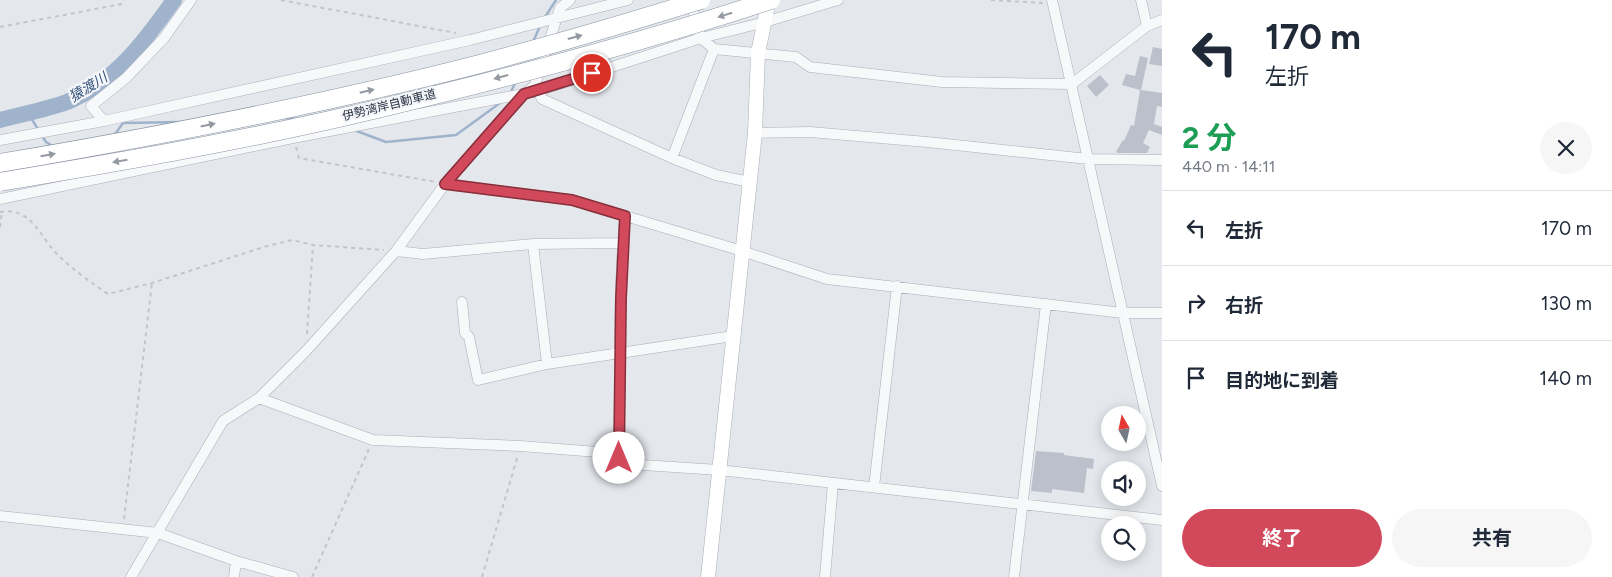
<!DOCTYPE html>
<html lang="ja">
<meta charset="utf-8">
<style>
body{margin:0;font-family:Figtree,"Noto Sans JP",sans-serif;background:#f6f6f7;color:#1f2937;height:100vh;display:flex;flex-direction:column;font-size:19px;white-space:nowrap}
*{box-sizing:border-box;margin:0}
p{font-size:16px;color:#747a83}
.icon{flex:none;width:28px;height:28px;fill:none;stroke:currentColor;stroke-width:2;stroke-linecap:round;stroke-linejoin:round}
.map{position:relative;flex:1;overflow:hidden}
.details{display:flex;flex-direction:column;background:#fff;width:450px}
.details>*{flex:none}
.top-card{background:#fff;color:#1f2937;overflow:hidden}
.needle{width:32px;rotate:351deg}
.tools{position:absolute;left:1101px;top:406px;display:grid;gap:10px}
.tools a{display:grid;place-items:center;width:45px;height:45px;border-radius:50%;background:#fff;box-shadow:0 2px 12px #0003;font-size:25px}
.pin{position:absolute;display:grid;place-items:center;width:42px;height:42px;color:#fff;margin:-21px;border:2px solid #fff;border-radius:50%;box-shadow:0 1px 5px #0007}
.me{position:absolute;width:55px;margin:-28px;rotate:0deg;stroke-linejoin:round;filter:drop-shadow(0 0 4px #0008)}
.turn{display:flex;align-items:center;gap:18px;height:105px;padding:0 20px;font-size:22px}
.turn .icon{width:65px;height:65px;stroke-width:2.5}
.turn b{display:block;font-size:35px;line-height:42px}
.round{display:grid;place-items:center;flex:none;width:52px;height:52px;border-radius:26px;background:#f6f6f7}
.headline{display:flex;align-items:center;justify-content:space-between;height:85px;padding:0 20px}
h1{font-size:30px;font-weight:700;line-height:38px;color:#1e9e55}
.primary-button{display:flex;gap:10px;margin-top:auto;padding:10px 20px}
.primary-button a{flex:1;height:58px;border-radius:30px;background:#d1495b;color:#fff;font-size:20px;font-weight:700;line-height:58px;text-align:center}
.primary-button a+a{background:#f6f6f7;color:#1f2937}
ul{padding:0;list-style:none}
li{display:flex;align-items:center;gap:15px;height:75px;padding:0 20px;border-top:1px solid #e0e1e3}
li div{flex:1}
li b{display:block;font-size:19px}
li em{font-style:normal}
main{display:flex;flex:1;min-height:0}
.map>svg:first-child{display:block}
</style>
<main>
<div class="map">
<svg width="1162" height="577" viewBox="0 0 1162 577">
<rect width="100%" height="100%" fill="#e4e7ec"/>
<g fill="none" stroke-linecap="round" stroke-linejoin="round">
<path stroke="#9fb4cc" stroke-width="2.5" d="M545,17l11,-17
M533,42l7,-16
M510,94l5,-11
M28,113l11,18
M283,118l15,1
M354,130l32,12 70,-7 44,-32
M42,136l4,6 8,5
M113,137l10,-14 58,-1"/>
<path stroke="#9fb4cc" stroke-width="16" d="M0,120c22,-6 45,-10 67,-18 48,-20 78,-61 107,-102"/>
</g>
<path fill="#bbc0ca" d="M1153,47l9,2v17l-13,-2z
M1140,56l8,2 -7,32 21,3v14l-5,-1 -3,18 8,3v8l-13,-5 -6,13 7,4 -3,6h-29l-2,-1 7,-12 1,1 7,-16 3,1 6,-36 -18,-5 4,-11 9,2z
M1100,75l9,10 -13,12 -9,-11z
M1036,451l28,2v2l30,4 -1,10 -6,-1 -3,25 -32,-4v4l-21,-2z"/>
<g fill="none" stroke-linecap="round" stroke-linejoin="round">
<g stroke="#a9aeb7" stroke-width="11">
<path id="street" d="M690,0l11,38 13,11 82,8 14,10 132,15 130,2 75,-58 15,-6
M1052,0l110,486
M1141,0l6,26
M538,91l4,8 130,59 44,17 34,7
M104,121l-13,-15 35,-28 38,-40 27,-38
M755,133l55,-1 117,10 161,17 74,1
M0,140l104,-19 366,-81 158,-40
M672,158l42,-109
M445,184l127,16 170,51 85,28 296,34h39
M0,199l293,-61 245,-47 163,-53 64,-16 73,-22
M533,244l14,120
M396,251l27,3 110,-10 90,-1
M462,302l3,31 4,4 9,43 69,-16 186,-28
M259,398l114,42 147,6 78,6 45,13 76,5 443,50
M619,457c1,-80 -1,-161 6,-241
M874,487l23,-201
M0,516l158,17 78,28 57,16
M131,577l92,-156 36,-23 47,-47 90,-100 49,-67 79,-90 11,-9 25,-77 10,-8
M234,577l2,-16
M825,577l8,-94
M1014,577l32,-273"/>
</g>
<g stroke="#a9aeb7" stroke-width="15">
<path id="secondary" d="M708,577l47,-444 3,-80 11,-53"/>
</g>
<path stroke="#c2c5cb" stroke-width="2" stroke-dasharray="4 4" stroke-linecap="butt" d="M281,0l175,33
M991,0l52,3
M0,27l122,-23 2,-4
M296,147l3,11 137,24
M0,212c30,-6 40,24 56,41 12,13 37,31 52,41l44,-11 115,-37 25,-6 21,5 71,5
M0,227l2,-16
M307,334l6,-89
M124,519l28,-236
M312,577l57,-128
M482,577l36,-122"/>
<use href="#street" stroke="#f7f8fa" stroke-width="10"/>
<use href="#secondary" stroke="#fff" stroke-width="14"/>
<g stroke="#8b94a3" stroke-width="19" stroke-linecap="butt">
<path id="highway-bridge" d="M0,163c160,-27 319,-58 476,-98 76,-20 151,-42 225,-65
M0,182c118,-20 236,-40 352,-67 141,-33 282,-70 419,-115"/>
</g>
<use href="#highway-bridge" stroke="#fff" stroke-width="18"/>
</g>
<defs><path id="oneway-solid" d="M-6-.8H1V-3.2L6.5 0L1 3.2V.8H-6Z" transform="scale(1.25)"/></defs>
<g fill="#959aa2">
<use href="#oneway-solid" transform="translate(725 15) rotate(163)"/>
<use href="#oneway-solid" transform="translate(575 37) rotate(-15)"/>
<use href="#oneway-solid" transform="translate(501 77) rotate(165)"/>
<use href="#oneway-solid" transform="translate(367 91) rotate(-13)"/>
<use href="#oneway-solid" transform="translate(208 125) rotate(-12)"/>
<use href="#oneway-solid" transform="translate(48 155) rotate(-10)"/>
<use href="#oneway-solid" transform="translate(120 161) rotate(170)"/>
</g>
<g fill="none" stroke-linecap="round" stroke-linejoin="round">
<g stroke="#882f3b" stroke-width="12">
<path id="route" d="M592,73l-68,21 -79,90 127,16 53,16 -4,82 -2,160"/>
</g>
<use href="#route" stroke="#d1495b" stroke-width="9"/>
</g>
<g text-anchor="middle" stroke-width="4.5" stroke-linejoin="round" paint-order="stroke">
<g font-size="12" fill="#2b3445" stroke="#f4f6f9">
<text transform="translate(389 105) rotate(-14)" y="4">伊勢湾岸自動車道</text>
</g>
<g font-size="14" font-style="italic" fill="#34527a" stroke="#f4f6f9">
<text transform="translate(88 87) rotate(-32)" y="5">猿渡川</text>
</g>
</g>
</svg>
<div class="tools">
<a><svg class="needle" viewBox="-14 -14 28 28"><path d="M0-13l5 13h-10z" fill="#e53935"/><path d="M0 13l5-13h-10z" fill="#747a83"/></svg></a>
<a><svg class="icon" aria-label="sound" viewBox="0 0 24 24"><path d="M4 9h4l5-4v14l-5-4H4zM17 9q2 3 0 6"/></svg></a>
<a><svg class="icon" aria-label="search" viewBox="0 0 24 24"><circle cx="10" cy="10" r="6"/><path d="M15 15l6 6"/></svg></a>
</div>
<div class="pin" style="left:592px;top:73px;background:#d93025"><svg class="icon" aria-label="arrive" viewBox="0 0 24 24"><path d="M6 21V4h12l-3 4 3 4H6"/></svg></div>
<svg class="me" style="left:619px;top:458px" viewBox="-20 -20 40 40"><circle r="19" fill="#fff"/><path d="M0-13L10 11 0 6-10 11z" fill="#d1495b"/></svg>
</div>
<section class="details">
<div class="top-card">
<div class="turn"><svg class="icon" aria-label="left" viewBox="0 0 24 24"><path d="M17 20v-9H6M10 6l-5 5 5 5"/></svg><div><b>170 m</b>左折</div></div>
</div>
<div class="headline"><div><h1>2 分</h1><p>440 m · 14:11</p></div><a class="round"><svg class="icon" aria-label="close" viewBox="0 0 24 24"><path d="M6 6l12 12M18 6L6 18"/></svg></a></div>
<ul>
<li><svg class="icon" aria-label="left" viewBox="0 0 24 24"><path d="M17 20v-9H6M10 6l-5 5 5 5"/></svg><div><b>左折</b></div><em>170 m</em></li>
<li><svg class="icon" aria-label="right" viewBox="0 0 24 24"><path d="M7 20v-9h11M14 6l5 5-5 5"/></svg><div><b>右折</b></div><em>130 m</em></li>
<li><svg class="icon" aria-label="arrive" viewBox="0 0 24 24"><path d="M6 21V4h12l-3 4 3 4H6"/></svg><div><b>目的地に到着</b></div><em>140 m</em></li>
</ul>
<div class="primary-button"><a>終了</a><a>共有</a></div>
</section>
</main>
